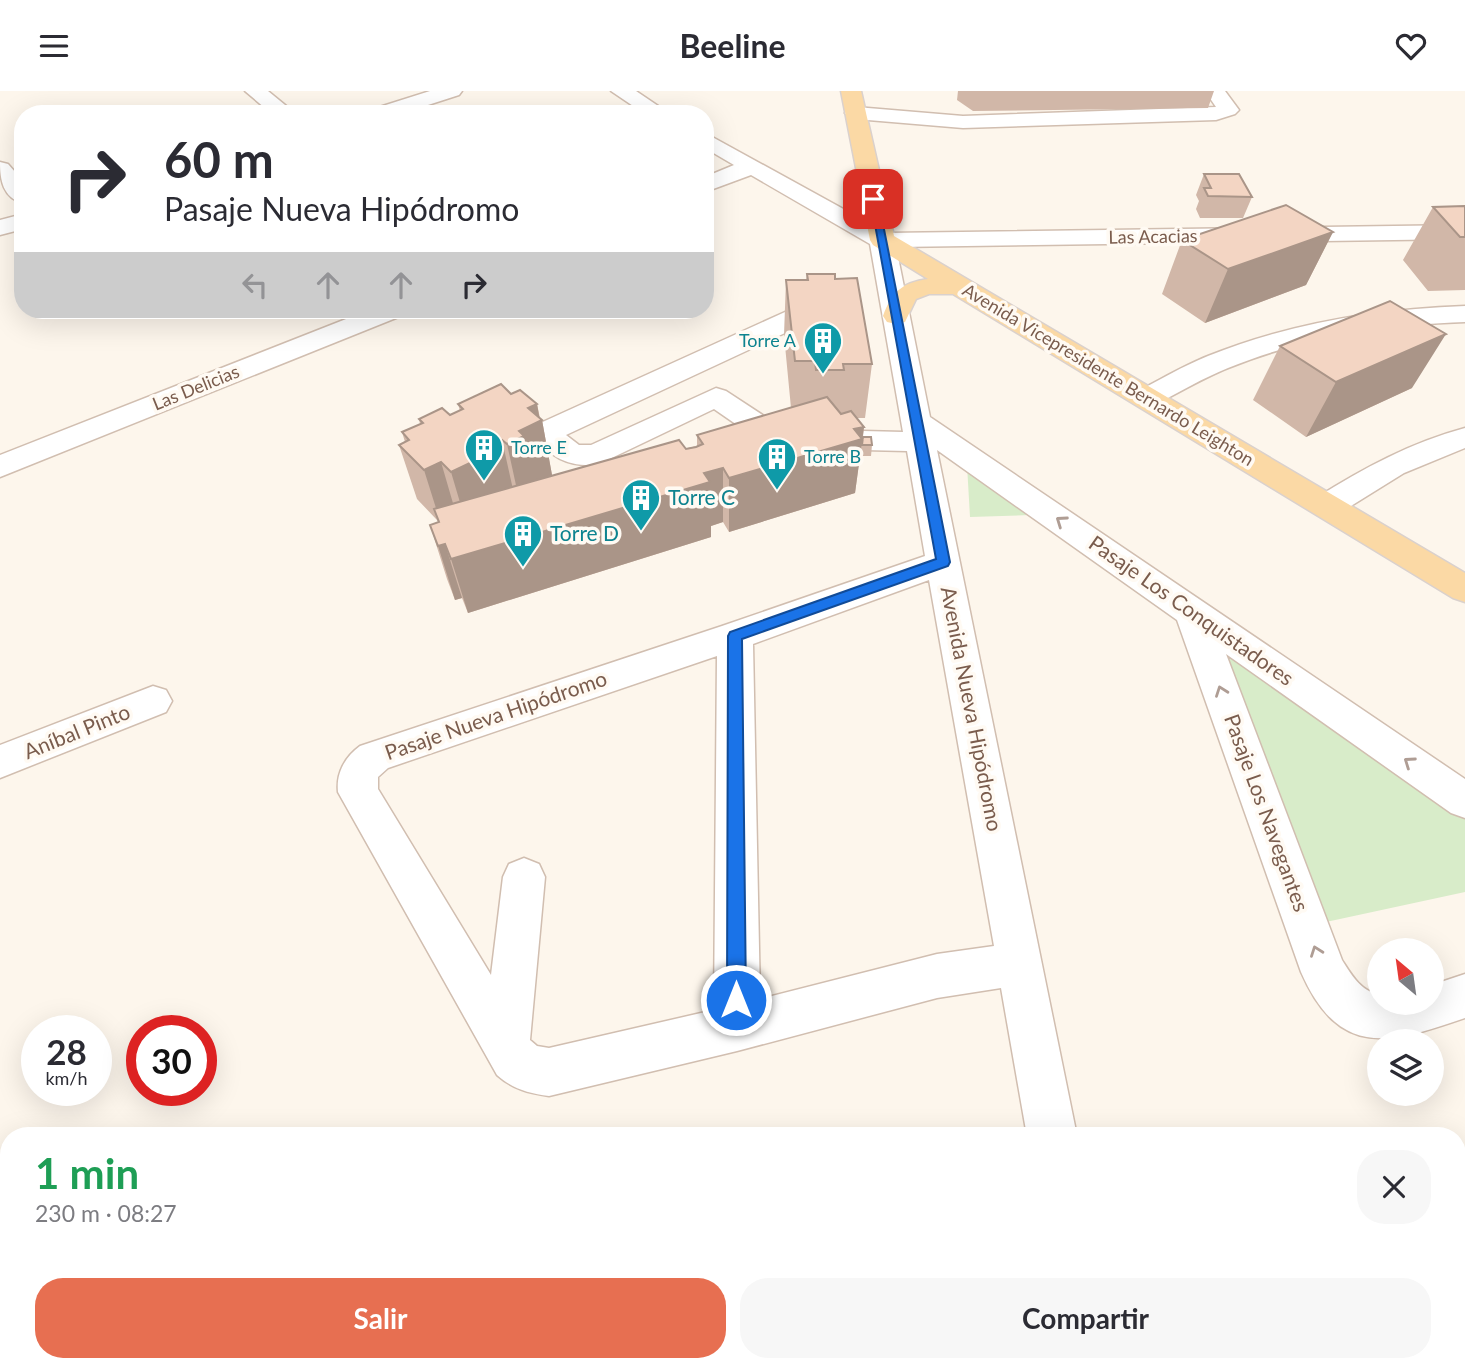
<!DOCTYPE html>
<html lang="es">
<meta charset="utf-8">
<style>
body{margin:0;font-family:Lato,sans-serif;background:#f7f7f7;color:#2b2b33;height:100vh;display:flex;flex-direction:column;font-size:26px;white-space:nowrap}
*{box-sizing:border-box;margin:0}
p{font-size:23px;color:#7c7c81}
.icon{flex:none;width:38px;height:38px;fill:none;stroke:currentColor;stroke-width:2;stroke-linecap:round;stroke-linejoin:round}
.map{position:relative;flex:1;overflow:hidden}
.sheet{position:absolute;left:0px;top:1036px;width:1466px;height:245px;display:flex;flex-direction:column;background:#fff;border-radius:28px 28px 0 0;box-shadow:0 7px 28px #0002}
.sheet>*{flex:none}
.hud{position:absolute;left:14px;top:14px;width:700px;height:214px;border-radius:28px;box-shadow:0 7px 28px #0002;background:#fff;color:#2b2b33;overflow:hidden}
.needle{width:46px;rotate:331deg}
.tools{position:absolute;left:1367px;top:847px;display:grid;gap:14px}
.tools a{display:grid;place-items:center;width:77px;height:77px;border-radius:50%;background:#fff;box-shadow:0 7px 28px #0002;font-size:35px}
.speed{position:absolute;left:21px;top:924px;display:flex;gap:14px;font-size:35px;font-weight:700;text-align:center}
.speed>*{display:grid;place-content:center;width:91px;height:91px;border-radius:50%;background:#fff;box-shadow:0 7px 28px #0002;line-height:1}
.speed small{font-size:18px;font-weight:400}
.speed .limit{border:10px solid #d22;background:#fff;color:#111}
.pin{position:absolute;display:grid;place-items:center;width:60px;height:60px;color:#fff;margin:-30px;border-radius:14px;box-shadow:0 4px 10px #0006}
.me{position:absolute;width:77px;margin:-38px;rotate:0deg;stroke-linejoin:round;filter:drop-shadow(0 0 5px #0008)}
.turn{display:flex;align-items:center;gap:24px;height:147px;padding:0 35px;font-size:32px}
.turn .icon{width:91px;height:91px;stroke-width:2.5}
.turn b{display:block;font-size:49px;line-height:60px}
.lanes{display:flex;align-items:center;height:66px;padding:0 35px;background:#0003;justify-content:center;gap:35px;direction:ltr}
.lanes .off{opacity:.35}
.round{display:grid;place-items:center;flex:none;width:74px;height:74px;border-radius:28px;background:#f7f7f7}
.head{display:flex;align-items:center;justify-content:space-between;height:119px;padding:0 35px}
h1{font-size:42px;font-weight:700;line-height:52px;color:#1e9e55}
.primary-button{display:flex;gap:14px;margin-top:auto;padding:14px 35px}
.primary-button a{flex:1;height:80px;border-radius:28px;background:#e76f51;color:#fff;font-size:28px;font-weight:700;line-height:80px;text-align:center}
.primary-button a+a{background:#f7f7f7;color:#2b2b33}
header{display:flex;justify-content:space-between;align-items:center;height:91px;padding:0 35px;background:#fff;font-size:32px;font-weight:700}
.map>svg:first-child{display:block}
</style>
<header><svg class="icon" aria-label="menu" viewBox="0 0 24 24"><path d="M4 6h16M4 12h16M4 18h16"/></svg>Beeline<svg class="icon" aria-label="heart" viewBox="0 0 24 24"><path d="M12 20l-8-8c-3-5 5-10 8-4 3-6 11-1 8 4z"/></svg></header>
<div class="map">
<svg width="1465" height="1281" viewBox="0 0 1465 1281">
<rect width="100%" height="100%" fill="#fdf6ec"/>
<path fill="#d8ecc9" d="M967,374l64,50 -61,2z
M1225,563l240,163v75l-139,30z"/>
<g fill="none" stroke-linecap="round" stroke-linejoin="round">
<g stroke="#d1beb0" stroke-width="3">
<path id="minor" d="M245,0h23l28,23h-24z
M430,0h32l-3,4 -59,19h-33l3,-4z
M611,0h25l34,23h-25z
M1205,0h20l14,19 -4,4 -19,6 -253,8 -107,-9 -7,-2 -4,-4 4,-4 7,-2 107,9 253,-9z
M705,42l182,100 578,-8v14l-569,8 34,170 535,362v39l-14,-5 -225,-159 116,306c9,14 19,32 37,34v9h53v-18l33,-11v44c-75,26 -126,41 -164,-46l-124,-352 -240,-170 140,686h-50l-26,-148 -64,10 -200,53 -188,45c-21,-3 -36,-7 -52,-21l-159,-283c-2,-19 7,-35 22,-46l362,-120 203,-70 -18,-105 -130,-3 -11,-3 -52,-36 -117,56c-29,2 -49,-8 -65,-33l4,-7 249,-113 21,-4 9,2 4,6 -4,6 -13,3 -236,110 13,10h12l125,-57 10,3 58,38 119,3 -33,-188 -119,-69 -46,17v-15l29,-12 -29,-17zM929,489l65,366 -57,8 -177,45 -7,-355zM717,565l-3,354 -165,38 -12,-2 -7,-6 15,-163 -6,-13 -15,-6 -15,6 -6,13 -12,98 -113,-186v-12l10,-9z
M0,71l8,2 15,17v22c-20,-5 -23,-23 -23,-41z
M23,123v15l-23,6v-15z
M1465,215v16c-82,3 -161,15 -237,46 -25,10 -48,24 -72,36l-10,3 -10,-3 -5,-6 5,-6c24,-12 47,-26 72,-36 82,-33 169,-47 257,-50z
M369,219h36l-4,6 -401,161v-22z
M1465,337v20l-61,25 -66,41 -11,3 -11,-3 -5,-8 5,-8c48,-30 94,-55 149,-70z
M153,595l13,4 6,11 -6,11 -166,66v-33z
M844,1272h86l-4,9h-85z
M1067,1272h56l2,9h-56z"/>
</g>
<g stroke="#dad1cd" stroke-width="3">
<path id="major" d="M841,0h20l33,145 571,337v29l-12,-4 -500,-304h-24l-13,5 -11,23 -9,2 -9,-2 -4,-6c9,-25 19,-33 45,-37l-55,-34 -3,-5z"/>
</g>
<use href="#minor" fill="#fff" fill-rule="evenodd"/>
<use href="#major" fill="#fbd9a5" fill-rule="evenodd"/>
</g>
<path fill="#d1b7a8" d="M958,0h256l-6,17 -235,3 -16,-11z
M1204,83l48,23 -9,21h-43l-4,-9 3,-8 -3,-6z
M1465,115v84l-37,1 -25,-31 30,-53z
M1333,141l-27,53 -101,38 -43,-29 20,-54z
M807,183l28,5 37,85 -7,54h-8l7,9 -1,10 9,8 -1,11h-11l-5,37 -126,39 -6,-10 -12,4v11l-243,76 -6,-15 -7,2 -8,-21 -17,-54 8,-3 -1,-2 -20,-21 -18,-54 6,-3 -3,-10 18,-8 -1,-5 31,-4 10,-4 -2,-7 53,-10 26,10 3,14 2,2 10,55 -6,2 151,-31v-11l94,-27 -7,-73 2,-55h20z
M1280,255l132,42 -106,49 -53,-37z"/>
<path fill="#aa9588" d="M1333,141l-27,53 -101,38 23,-54z
M1446,243l-34,54 -106,49 30,-55z
M537,313l3,17 2,-1 10,55 -18,8 -15,16 -12,-55 21,-36z
M864,336l-9,66 -126,39v-54l125,-49z
M502,349l12,54 -47,32 -16,-54 32,-23z
M441,371l16,55 -16,7 -17,-54z
M723,377v54l-12,4v11l-243,76 -17,-54 253,-86z
M445,453l17,54 -7,2 -17,-54z"/>
<path fill="#f3d5c3" stroke="#aa9588" stroke-width="2" d="M1204,83h35l13,23 -44,-1 -4,-8h7z
M1286,114l47,27 -105,37 -46,-29z
M1465,115v31h-5l-27,-30z
M807,183h28v5l22,-1 15,86h-29l1,6h-28l-1,-9h-20l-9,-81h22z
M1390,210l56,33 -110,48 -56,-36z
M501,293l10,10 9,-4 17,14 -9,4 14,12 -23,11 5,5 -17,8 -5,-4 -19,9 6,5 -38,18 -10,-10 -17,8 -25,-25 10,-5 -7,-8 21,-9 -4,-4 23,-11 8,7 13,-6 -5,-5z
M827,306l14,17 10,-3 13,16 -10,2 8,10 -133,39 -6,-10 -19,5 6,9 -259,77 -6,-15 -7,2 -8,-21 9,-3 -5,-13 245,-69 7,9 10,-2 7,-3 -6,-9z
M863,346h8l1,8h-10z"/>
<defs><path id="oneway-chevron" d="M-2-3.5L2.5 0L-2 3.5" fill="none" stroke-width="1.6" stroke-linecap="round" stroke-linejoin="round" transform="scale(1.75)"/></defs>
<g stroke="#af9d94">
<use href="#oneway-chevron" transform="translate(1061 430) rotate(-145)"/>
<use href="#oneway-chevron" transform="translate(1221 600) rotate(-110)"/>
<use href="#oneway-chevron" transform="translate(1409 671) rotate(-145)"/>
<use href="#oneway-chevron" transform="translate(1316 860) rotate(-110)"/>
</g>
<path fill="#1a73e8" stroke="#114b97" stroke-width="2" d="M870,106l8,2 72,363 -2,4 -206,73 4,361 -3,6 -7,3 -6,-3 -3,-6 1,-364 2,-4 206,-73z"/>
<defs>
<g id="building-pin" transform="scale(2.0125)"><path d="M0 17L-7.5 6A9.5 9.5 0 1 1 7.5 6Z" fill="#0f9aa8" stroke="#fffaf3"/><path d="M-4-6H4V6H1V3H-1V6H-4ZM-2.5-4.3h1.7v1.8h-1.7ZM.8-4.3h1.7v1.8H.8ZM-2.5-1h1.7V.8h-1.7ZM.8-1h1.7V.8H.8Z" fill="#fff"/></g>
</defs>
<g fill-rule="evenodd">
<use href="#building-pin" x="823" y="250"/>
<use href="#building-pin" x="484" y="357"/>
<use href="#building-pin" x="777" y="366"/>
<use href="#building-pin" x="641" y="407"/>
<use href="#building-pin" x="523" y="443"/>
</g>
<g text-anchor="middle" stroke-width="7" stroke-linejoin="round" paint-order="stroke">
<g font-size="18" fill="#7a5c4d" stroke="#fffaf3">
<text transform="translate(1153 146) rotate(-1)" y="6">Las Acacias</text>
<text transform="translate(1108 284) rotate(31)" y="6">Avenida Vicepresidente Bernardo Leighton</text>
<text transform="translate(196 297) rotate(-22)" y="6">Las Delicias</text>
</g>
<g font-size="18" fill="#0d838f" stroke="#fffaf3" text-anchor="start">
<text x="796" y="256" text-anchor="end">Torre A</text>
<text x="511" y="363">Torre E</text>
<text x="804" y="372">Torre B</text>
</g>
<g font-size="21" fill="#0d838f" stroke="#fffaf3" text-anchor="start">
<text x="668" y="414">Torre C</text>
<text x="550" y="450">Torre D</text>
</g>
<g font-size="21" fill="#7a5c4d" stroke="#fffaf3">
<text transform="translate(1191 520) rotate(35)" y="7">Pasaje Los Conquistadores</text>
<text transform="translate(971 618) rotate(79)" y="7">Avenida Nueva Hipódromo</text>
<text transform="translate(496 625) rotate(-19)" y="7">Pasaje Nueva Hipódromo</text>
<text transform="translate(77 641) rotate(-22)" y="7">Aníbal Pinto</text>
<text transform="translate(1266 722) rotate(70)" y="7">Pasaje Los Navegantes</text>
</g>
</g>
</svg>
<div class="tools">
<a><svg class="needle" viewBox="-14 -14 28 28"><path d="M0-13l5 13h-10z" fill="#e53935"/><path d="M0 13l5-13h-10z" fill="#7c7c81"/></svg></a>
<a><svg class="icon" aria-label="layers" viewBox="0 0 24 24"><path d="M12 4l9 5-9 5-9-5zM3 14l9 5 9-5"/></svg></a>
</div>
<div class="speed"><div>28<small>km/h</small></div><div class="limit">30</div></div>
<div class="pin" style="left:873px;top:108px;background:#d93025"><svg class="icon" aria-label="arrive" viewBox="0 0 24 24"><path d="M6 21V4h12l-3 4 3 4H6"/></svg></div>
<svg class="me" style="left:736px;top:909px" viewBox="-20 -20 40 40"><circle r="17" fill="#1a73e8" stroke="#fff" stroke-width="3"/><path d="M0-11L8 9 0 5-8 9z" fill="#fff"/></svg>
<div class="hud">
<div class="turn"><svg class="icon" aria-label="right" viewBox="0 0 24 24"><path d="M7 20v-9h11M14 6l5 5-5 5"/></svg><div><b>60 m</b>Pasaje Nueva Hipódromo</div></div>
<div class="lanes"><svg class="icon off" aria-label="left" viewBox="0 0 24 24"><path d="M17 20v-9H6M10 6l-5 5 5 5"/></svg><svg class="icon off" aria-label="ahead" viewBox="0 0 24 24"><path d="M12 20V5M6 11l6-6 6 6"/></svg><svg class="icon off" aria-label="ahead" viewBox="0 0 24 24"><path d="M12 20V5M6 11l6-6 6 6"/></svg><svg class="icon" aria-label="right" viewBox="0 0 24 24"><path d="M7 20v-9h11M14 6l5 5-5 5"/></svg></div>
</div>
<section class="sheet">
<div class="head"><div><h1>1 min</h1><p>230 m · 08:27</p></div><a class="round"><svg class="icon" aria-label="close" viewBox="0 0 24 24"><path d="M6 6l12 12M18 6L6 18"/></svg></a></div>
<div class="primary-button"><a>Salir</a><a>Compartir</a></div>
</section>
</div>
